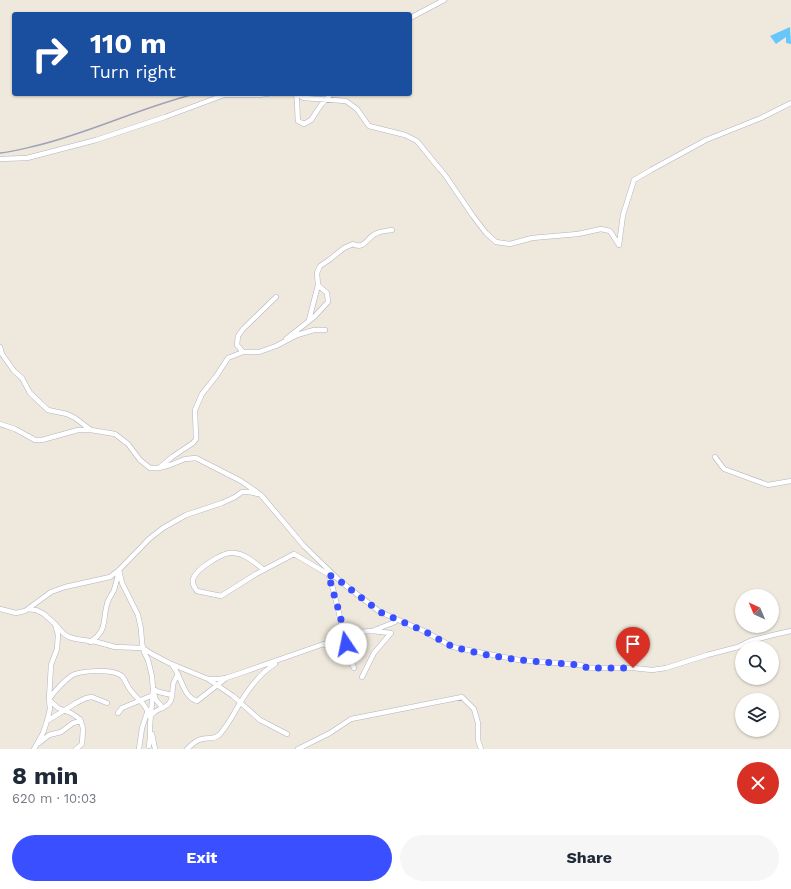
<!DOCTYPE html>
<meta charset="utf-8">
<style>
body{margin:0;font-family:"Work Sans",sans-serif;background:#f6f6f7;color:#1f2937;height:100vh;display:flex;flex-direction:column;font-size:15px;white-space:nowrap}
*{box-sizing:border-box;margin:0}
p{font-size:13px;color:#747a83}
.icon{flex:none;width:22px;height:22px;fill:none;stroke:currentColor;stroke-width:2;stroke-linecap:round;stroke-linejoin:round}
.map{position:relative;height:749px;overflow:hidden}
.details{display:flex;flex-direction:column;background:#fff;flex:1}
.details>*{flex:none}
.top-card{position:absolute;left:12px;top:12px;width:400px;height:84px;border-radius:4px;box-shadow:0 1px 3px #0004;background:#1a4fa0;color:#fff;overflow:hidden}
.needle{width:26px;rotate:316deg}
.controls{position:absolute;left:735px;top:589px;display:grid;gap:8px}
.controls a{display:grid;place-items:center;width:44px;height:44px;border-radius:50%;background:#fff;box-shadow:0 1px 3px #0004;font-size:20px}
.pin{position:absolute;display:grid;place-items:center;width:34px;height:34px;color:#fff;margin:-41px -17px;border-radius:50% 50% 50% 0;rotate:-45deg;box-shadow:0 0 4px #0007}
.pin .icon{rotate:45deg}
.me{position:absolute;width:44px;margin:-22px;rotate:349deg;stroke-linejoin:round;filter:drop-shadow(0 0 3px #0008)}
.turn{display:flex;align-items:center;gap:14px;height:84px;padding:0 12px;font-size:18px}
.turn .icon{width:52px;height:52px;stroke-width:2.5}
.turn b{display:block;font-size:28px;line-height:34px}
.round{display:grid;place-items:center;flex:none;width:42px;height:42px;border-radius:21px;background:#f6f6f7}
.headline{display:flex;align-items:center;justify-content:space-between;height:68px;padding:0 12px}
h1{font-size:24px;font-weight:700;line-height:30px}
.button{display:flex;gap:8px;margin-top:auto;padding:8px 12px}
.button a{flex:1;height:46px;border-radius:24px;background:#3a4fff;color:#fff;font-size:16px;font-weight:700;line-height:46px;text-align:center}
.button a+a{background:#f6f6f7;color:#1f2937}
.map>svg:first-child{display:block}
</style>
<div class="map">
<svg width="791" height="749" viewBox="0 0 791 749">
<rect width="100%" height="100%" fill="#efe9dd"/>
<path fill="#67c7fa" d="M790,27l1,17 -5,-1v-6l-10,7 -6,-8z"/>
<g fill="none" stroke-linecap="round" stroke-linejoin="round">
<g stroke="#b1b2c1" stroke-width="5.5">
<path id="minor" d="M410,18l34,-18
M295,94h1c2,9 1,18 2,27l6,3 7,-4 10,-15 10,-11
M296,94l8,4 42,3 11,8 12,17 36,9 12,6 17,21 11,13 28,41 13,17 10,9 14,2 22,-6 46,-4 23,-5 9,2 9,14
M0,159l27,-1 69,-18 69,-23 59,-22h34l9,-1
M619,245l4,-30 11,-35 17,-10 55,-30 55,-22 30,-15
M309,320l9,-35
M286,339l28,-22 14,-15 -1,-9 -9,-8 -1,-12 3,-7 9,-6 15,-12 9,-4c11,6 14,-6 22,-10 5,-3 11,-3 17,-4
M0,347l2,7 12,17 8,7 8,15 18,17 19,4 8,4 16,12
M243,352l-6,-7 1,-9 5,-7 33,-32
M0,424l15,5 20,11h7l36,-10h13l24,4 13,10 12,16 10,8h9l11,-3 15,-6 11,-1 45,23 20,14 43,51 36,35 40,31 44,19 29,16 66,13 62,5 7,3h45l19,2 14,-2 41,-13 31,-8 12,-6 23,-6 18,-4
M715,457l9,12 44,16 23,-4
M160,467l12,-10 21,-14 3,-4 -1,-29 7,-16 15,-19 11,-17 15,-6h16l17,-6 21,-11 17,-5h11
M119,570l3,13 16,32 3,14 1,14 2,9 4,8 4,16 1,13 -3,37v12l-1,8
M264,570c-9,-7 -18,-16 -30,-17 -10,-2 -38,16 -41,26 -1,5 1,8 4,12l24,5 35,-22 38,-20 39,23
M328,573l5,16 6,24 9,41 6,14
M0,609l16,4 9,-2 26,-19 14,-5 45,-10 9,-7 30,-31 14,-11 23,-13 36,-12 13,-6 7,-5h7l9,2
M28,609l8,1 8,4 11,10 3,11 -1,14 -6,16 -2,34 1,10 -3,12 -4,12 -9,16
M55,624l9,10 5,3 7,2 21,3 18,5 28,1 9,6 17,9 39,16h11l7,-1 15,-5 117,-41 14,-1
M90,642c18,-12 12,-20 17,-38 1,-5 5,-9 7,-14 2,-6 3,-12 5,-18
M325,645l11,1 12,8
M172,665c10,11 10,31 25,36l28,-22
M362,677l12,-24 17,-20 -19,-2 23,-9
M208,679l25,17 27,24 27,14
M153,689l6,3 13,3
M154,693l2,7 7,8
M49,699c6,-8 14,-17 22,-23 9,-6 42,-7 51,0 4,5 6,12 10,16 8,10 13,11 18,25
M49,700l9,8 13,5 9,6 3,9 -1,16 -6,5
M118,713l4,-5 31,-13
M152,715c4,-7 14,-6 18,-13 3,-5 2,-10 3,-16 0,-4 3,-8 5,-12
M47,721l29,-18 10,-5 6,-1 15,6
M152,734l3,15
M39,743l10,-8 12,-3 12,-9 8,-2
M139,749l3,-21 6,-18
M187,749c4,-4 9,-9 15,-10 7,-2 13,1 18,-5 8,-9 14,-21 20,-31 9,-15 20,-30 35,-39
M298,749l32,-16 21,-14 111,-22 12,12 4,14v17l3,9"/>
</g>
<use href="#minor" stroke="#fff" stroke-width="4.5"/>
<path stroke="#9fa1b8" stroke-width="1.5" d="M0,153c13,-1 26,-5 39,-8 53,-13 103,-38 156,-51"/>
</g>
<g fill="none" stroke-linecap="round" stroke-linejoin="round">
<path stroke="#3a4fff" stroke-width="7" stroke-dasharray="0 12.6" d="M346,644c-2,-14 -6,-29 -10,-43 -3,-9 -5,-18 -8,-27l12,7 40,31 44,19 29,16 29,7 37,6 62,5 7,3h45"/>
</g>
</svg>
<div class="controls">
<a><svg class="needle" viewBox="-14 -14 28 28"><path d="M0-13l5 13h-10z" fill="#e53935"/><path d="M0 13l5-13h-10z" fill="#747a83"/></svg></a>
<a><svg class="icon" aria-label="search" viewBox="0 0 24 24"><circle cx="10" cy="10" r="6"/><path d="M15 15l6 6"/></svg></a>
<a><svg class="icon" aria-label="layers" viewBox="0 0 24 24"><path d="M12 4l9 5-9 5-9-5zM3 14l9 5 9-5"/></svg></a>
</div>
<div class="pin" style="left:633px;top:668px;background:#d93025"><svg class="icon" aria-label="arrive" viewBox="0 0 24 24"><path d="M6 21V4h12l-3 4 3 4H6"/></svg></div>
<svg class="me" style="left:346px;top:644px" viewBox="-20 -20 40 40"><circle r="19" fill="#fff"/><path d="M0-13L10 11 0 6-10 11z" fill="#3a4fff"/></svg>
<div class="top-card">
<div class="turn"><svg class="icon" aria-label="right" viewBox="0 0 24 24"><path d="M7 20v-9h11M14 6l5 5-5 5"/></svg><div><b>110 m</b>Turn right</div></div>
</div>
</div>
<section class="details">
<div class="headline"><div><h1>8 min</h1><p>620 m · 10:03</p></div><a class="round" style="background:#d93025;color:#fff"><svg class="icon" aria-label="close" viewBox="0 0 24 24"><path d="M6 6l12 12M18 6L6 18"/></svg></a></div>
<div class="button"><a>Exit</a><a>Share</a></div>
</section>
